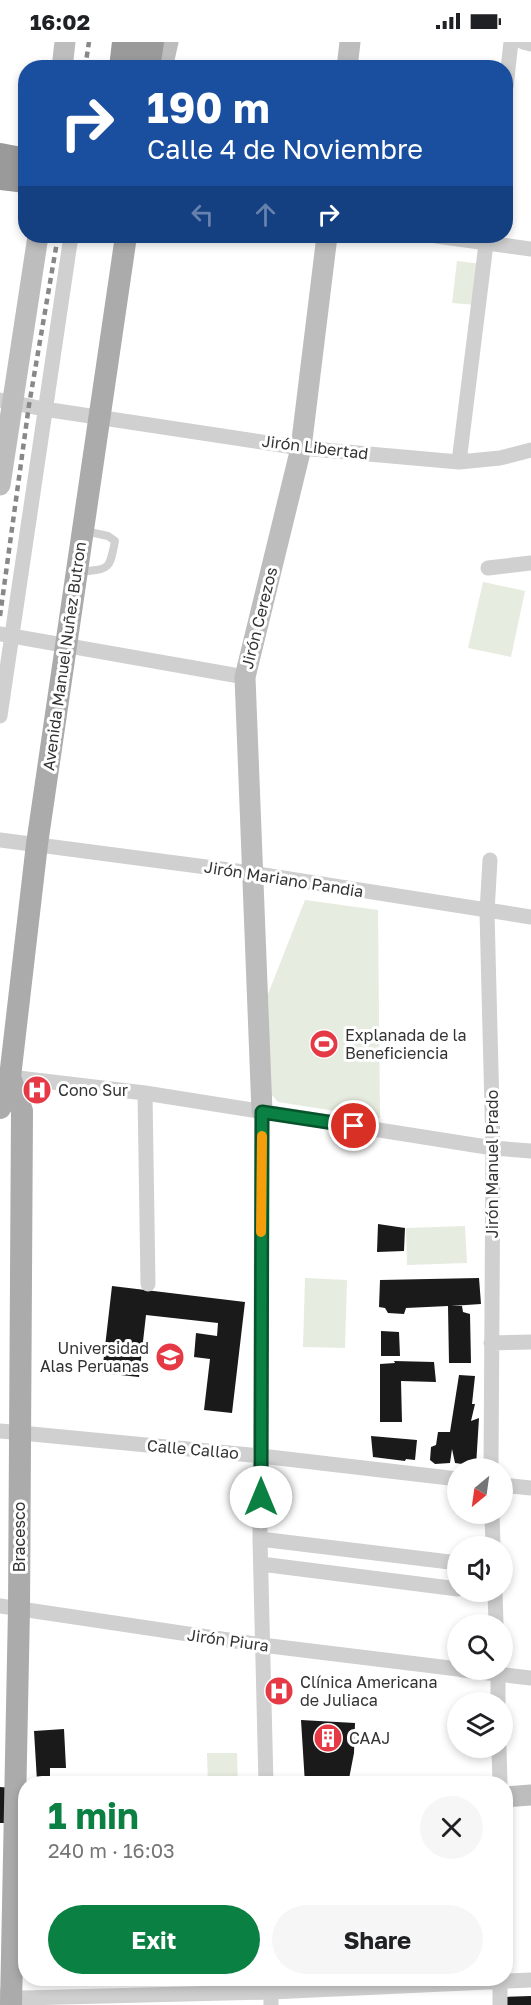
<!DOCTYPE html>
<meta charset="utf-8">
<style>
body{margin:0;font-family:"Golos Text",sans-serif;background:#f6f6f6;color:#202124;height:100vh;display:flex;flex-direction:column;font-size:22px;white-space:nowrap}
*{box-sizing:border-box;margin:0}
p{font-size:20px;color:#757577}
.icon{flex:none;width:33px;height:33px;fill:none;stroke:currentColor;stroke-width:2;stroke-linecap:round;stroke-linejoin:round}
.map{position:relative;flex:1;overflow:hidden}
.drawer{position:absolute;left:18px;top:1734px;width:495px;height:210px;display:flex;flex-direction:column;background:#fff;border-radius:24px;box-shadow:0 3px 9px #0003}
.drawer>*{flex:none}
.hud{position:absolute;left:18px;top:18px;width:495px;height:183px;border-radius:24px;box-shadow:0 3px 9px #0003;background:#1a4fa0;color:#fff;overflow:hidden}
.needle{width:39px;rotate:209deg}
.buttons{position:absolute;left:447px;top:1416px;display:grid;gap:12px}
.buttons a{display:grid;place-items:center;width:66px;height:66px;border-radius:50%;background:#fff;box-shadow:0 3px 9px #0003;font-size:30px}
.pin{position:absolute;display:grid;place-items:center;width:51px;height:51px;color:#fff;margin:-26px;border:3px solid #fff;border-radius:50%;box-shadow:0 2px 6px #0007}
.me{position:absolute;width:66px;margin:-33px;rotate:0deg;stroke-linejoin:round;filter:drop-shadow(0 0 4px #0008)}
.turn{display:flex;align-items:center;gap:21px;height:126px;padding:0 30px;font-size:27px}
.turn .icon{width:78px;height:78px;stroke-width:2.5}
.turn b{display:block;font-size:42px;line-height:51px}
.lanes{display:flex;align-items:center;height:57px;padding:0 30px;background:#0003;justify-content:center;gap:30px;direction:ltr}
.lanes .off{opacity:.35}
.round{display:grid;place-items:center;flex:none;width:63px;height:63px;border-radius:32px;background:#f6f6f6}
.head{display:flex;align-items:center;justify-content:space-between;height:102px;padding:0 30px}
h1{font-size:36px;font-weight:700;line-height:45px;color:#0b8043}
.button{display:flex;gap:12px;margin-top:auto;padding:12px 30px}
.button a{flex:1;height:69px;border-radius:36px;background:#0b8043;color:#fff;font-size:24px;font-weight:700;line-height:69px;text-align:center}
.button a+a{background:#f6f6f6;color:#202124}
.status{display:flex;justify-content:space-between;align-items:center;height:42px;padding:0 30px;background:#fff;direction:ltr}
.status svg{height:16px;fill:currentColor}
.map>svg:first-child{display:block}
</style>
<div class="status"><b>16:02</b><svg viewBox="0 0 49 12"><path d="M0 12V9h3v3zM5 12V6h3v6zM10 12V3h3v9zM15 12V0h3v12zM26 1h20v11H26zM47 4h2v5h-2z"/></svg></div>
<div class="map">
<svg width="531" height="1963" viewBox="0 0 531 1963">
<rect width="100%" height="100%" fill="#fff"/>
<path fill="#e6ecdf" d="M457,219l25,3 -5,41 -25,-2z
M483,540l42,9 -14,66 -43,-9z
M305,858l73,10 2,208 -102,-16 -8,-9 -2,-99z
M465,1184l2,37 -60,2 -1,-37z
M305,1236l42,2 -2,68 -42,-1z
M237,1711l1,30h-30l-1,-30z"/>
<path fill="#1a1a1a" d="M378,1182l27,4 -1,23 -27,1z
M479,1236l2,26 -30,2h11l1,6 7,2 1,49h-22l-1,-57 -42,2 -2,6 -16,-1 -3,-5 -6,-1 1,-27z
M112,1244l133,16 -13,111 -28,-3 6,-51 -16,-2 2,-24 21,3 1,-13 -72,-8 -7,62 -37,-4z
M381,1289l18,1 1,24h-19z
M394,1319l40,1 2,20 -35,-1 1,41h-22v-58l15,-1z
M459,1333l16,1 -3,28h3l-4,17 8,-3 -3,48 -21,-3 -3,-14 -2,14 -15,1 -5,-4 1,-13 5,-2 2,-13h12z
M371,1394l46,4 -2,20 -9,-1 -1,2 -32,-4z
M301,1678l54,3 -1,30 -6,31h-43z
M64,1687l2,39h-16v13h-13l-3,-50z
M0,1745l13,1 -2,35h-11z
M531,1954v9h-27v-8z"/>
<g fill="none" stroke-linecap="round" stroke-linejoin="round">
<path stroke="#d0d0d0" stroke-width="8" d="M81,530c29,-4 28,-1 34,-31l-7,-5 -23,-5"/>
<path stroke="#d0d0d0" stroke-width="15" d="M523,0l8,2
M506,45l5,-45
M436,194l95,13
M0,358l44,9 257,39 158,14 41,-4 31,-8
M459,420l28,-226
M488,526l43,-5
M0,592l245,43
M0,674l71,-480
M0,798l252,33 279,44
M490,818l-3,52 6,236 -2,320
M10,1035l135,16 348,55 38,3
M145,1051l3,191
M262,1070l-2,427 6,245
M491,1301l40,-1
M0,1389l261,25 197,23
M502,1443l29,3
M492,1472l1,32
M260,1497l198,24
M261,1522l197,25
M495,1550l1,32
M0,1564l262,39 196,24
M462,1628l69,8
M498,1628v32
M499,1706l1,36
M271,1936v27
M3,1954l20,2 248,-6 260,-12
M500,1963v-27"/>
<path stroke="#bdbdbd" stroke-width="21" d="M62,26l3,-26
M162,26l6,-26
M347,26l3,-26
M0,443l38,-249
M262,1070l-17,-435 56,-229 26,-212
M506,1755l25,-2"/>
<path stroke="#ababab" stroke-width="22" d="M10,1035l12,34 -3,498 -8,396
M0,1066l10,-31 27,-233 89,-608"/>
<path stroke="#9a9a9a" stroke-width="26" d="M122,26l3,-26
M147,26l4,-26
M0,114l26,5
M0,135l26,3"/>
<path stroke="#888" stroke-width="4.5" stroke-dasharray="6 4.5" stroke-linecap="butt" d="M85,26l4,-26
M0,574l29,-211 29,-169"/>
</g>
<g fill="none" stroke-linecap="round" stroke-linejoin="round">
<g stroke="#07532c" stroke-width="15">
<path id="route" d="M261,1455l1,-385 92,14"/>
</g>
<use href="#route" stroke="#0b8043" stroke-width="10"/>
<path stroke="#f59e0b" stroke-width="10" d="M261,1190l1,-96"/>
</g>
<defs>
<g id="stadium-disc" transform="scale(1.5)"><circle r="9.5" fill="#e63946" stroke="#fff"/><path d="M0-5a6.5 5 0 1 0 0 10a6.5 5 0 1 0 0-10ZM-3.5-1.8h7v3.6h-7Z" fill="#fff"/></g>
<g id="hospital-disc" transform="scale(1.5)"><circle r="9.5" fill="#e63946" stroke="#fff"/><path d="M-5-5h3v3.5h4V-5h3V5h-3V1.5h-4V5h-3Z" fill="#fff"/></g>
<g id="university-disc" transform="scale(1.5)"><circle r="9.5" fill="#e63946" stroke="#fff"/><path d="M0-5L7-2L0 1L-7-2ZM-4 1L0 2.5L4 1V4Q0 6-4 4Z" fill="#fff"/></g>
<g id="building-disc" transform="scale(1.5)"><circle r="9.5" fill="#e63946" stroke="#fff"/><path d="M-4-6H4V6H1V3H-1V6H-4ZM-2.5-4.3h1.7v1.8h-1.7ZM.8-4.3h1.7v1.8H.8ZM-2.5-1h1.7V.8h-1.7ZM.8-1h1.7V.8H.8Z" fill="#fff"/></g>
</defs>
<g fill-rule="evenodd">
<use href="#stadium-disc" x="324" y="1002"/>
<use href="#hospital-disc" x="37" y="1048"/>
<use href="#university-disc" x="170" y="1315"/>
<use href="#hospital-disc" x="279" y="1649"/>
<use href="#building-disc" x="328" y="1696"/>
</g>
<g text-anchor="middle" stroke-width="6" stroke-linejoin="round" paint-order="stroke">
<g font-size="16" fill="#333" stroke="#fff">
<text transform="translate(315 405) rotate(7)" y="6">Jirón Libertad</text>
<text transform="translate(259 576) rotate(-76)" y="6">Jirón Cerezos</text>
<text transform="translate(64 614) rotate(-82)" y="6">Avenida Manuel Nuñez Butron</text>
<text transform="translate(284 837) rotate(9)" y="6">Jirón Mariano Pandia</text>
<text transform="translate(492 1122) rotate(-90)" y="6">Jirón Manuel Prado</text>
<text transform="translate(193 1407) rotate(5)" y="6">Calle Callao</text>
<text transform="translate(19 1495) rotate(-90)" y="6">Bracesco</text>
<text transform="translate(228 1598) rotate(8)" y="6">Jirón Piura</text>
</g>
<g font-size="16" fill="#333" stroke="#fff" text-anchor="start">
<text x="345" y="999">Explanada de la<tspan x="345" dy="18">Beneficiencia</tspan></text>
<text x="58" y="1054">Cono Sur</text>
<text x="149" y="1312" text-anchor="end">Universidad<tspan x="149" dy="18">Alas Peruanas</tspan></text>
<text x="300" y="1646">Clínica Americana<tspan x="300" dy="18">de Juliaca</tspan></text>
<text x="349" y="1702">CAAJ</text>
</g>
</g>
</svg>
<div class="buttons">
<a><svg class="needle" viewBox="-14 -14 28 28"><path d="M0-13l5 13h-10z" fill="#e53935"/><path d="M0 13l5-13h-10z" fill="#757577"/></svg></a>
<a><svg class="icon" aria-label="sound" viewBox="0 0 24 24"><path d="M4 9h4l5-4v14l-5-4H4zM17 9q2 3 0 6"/></svg></a>
<a><svg class="icon" aria-label="search" viewBox="0 0 24 24"><circle cx="10" cy="10" r="6"/><path d="M15 15l6 6"/></svg></a>
<a><svg class="icon" aria-label="layers" viewBox="0 0 24 24"><path d="M12 4l9 5-9 5-9-5zM3 14l9 5 9-5"/></svg></a>
</div>
<div class="pin" style="left:354px;top:1084px;background:#d93025"><svg class="icon" aria-label="arrive" viewBox="0 0 24 24"><path d="M6 21V4h12l-3 4 3 4H6"/></svg></div>
<svg class="me" style="left:261px;top:1455px" viewBox="-20 -20 40 40"><circle r="19" fill="#fff"/><path d="M0-13L10 11 0 6-10 11z" fill="#0b8043"/></svg>
<div class="hud">
<div class="turn"><svg class="icon" aria-label="right" viewBox="0 0 24 24"><path d="M7 20v-9h11M14 6l5 5-5 5"/></svg><div><b>190 m</b>Calle 4 de Noviembre</div></div>
<div class="lanes"><svg class="icon off" aria-label="left" viewBox="0 0 24 24"><path d="M17 20v-9H6M10 6l-5 5 5 5"/></svg><svg class="icon off" aria-label="ahead" viewBox="0 0 24 24"><path d="M12 20V5M6 11l6-6 6 6"/></svg><svg class="icon" aria-label="right" viewBox="0 0 24 24"><path d="M7 20v-9h11M14 6l5 5-5 5"/></svg></div>
</div>
<section class="drawer">
<div class="head"><div><h1>1 min</h1><p>240 m · 16:03</p></div><a class="round"><svg class="icon" aria-label="close" viewBox="0 0 24 24"><path d="M6 6l12 12M18 6L6 18"/></svg></a></div>
<div class="button"><a>Exit</a><a>Share</a></div>
</section>
</div>
